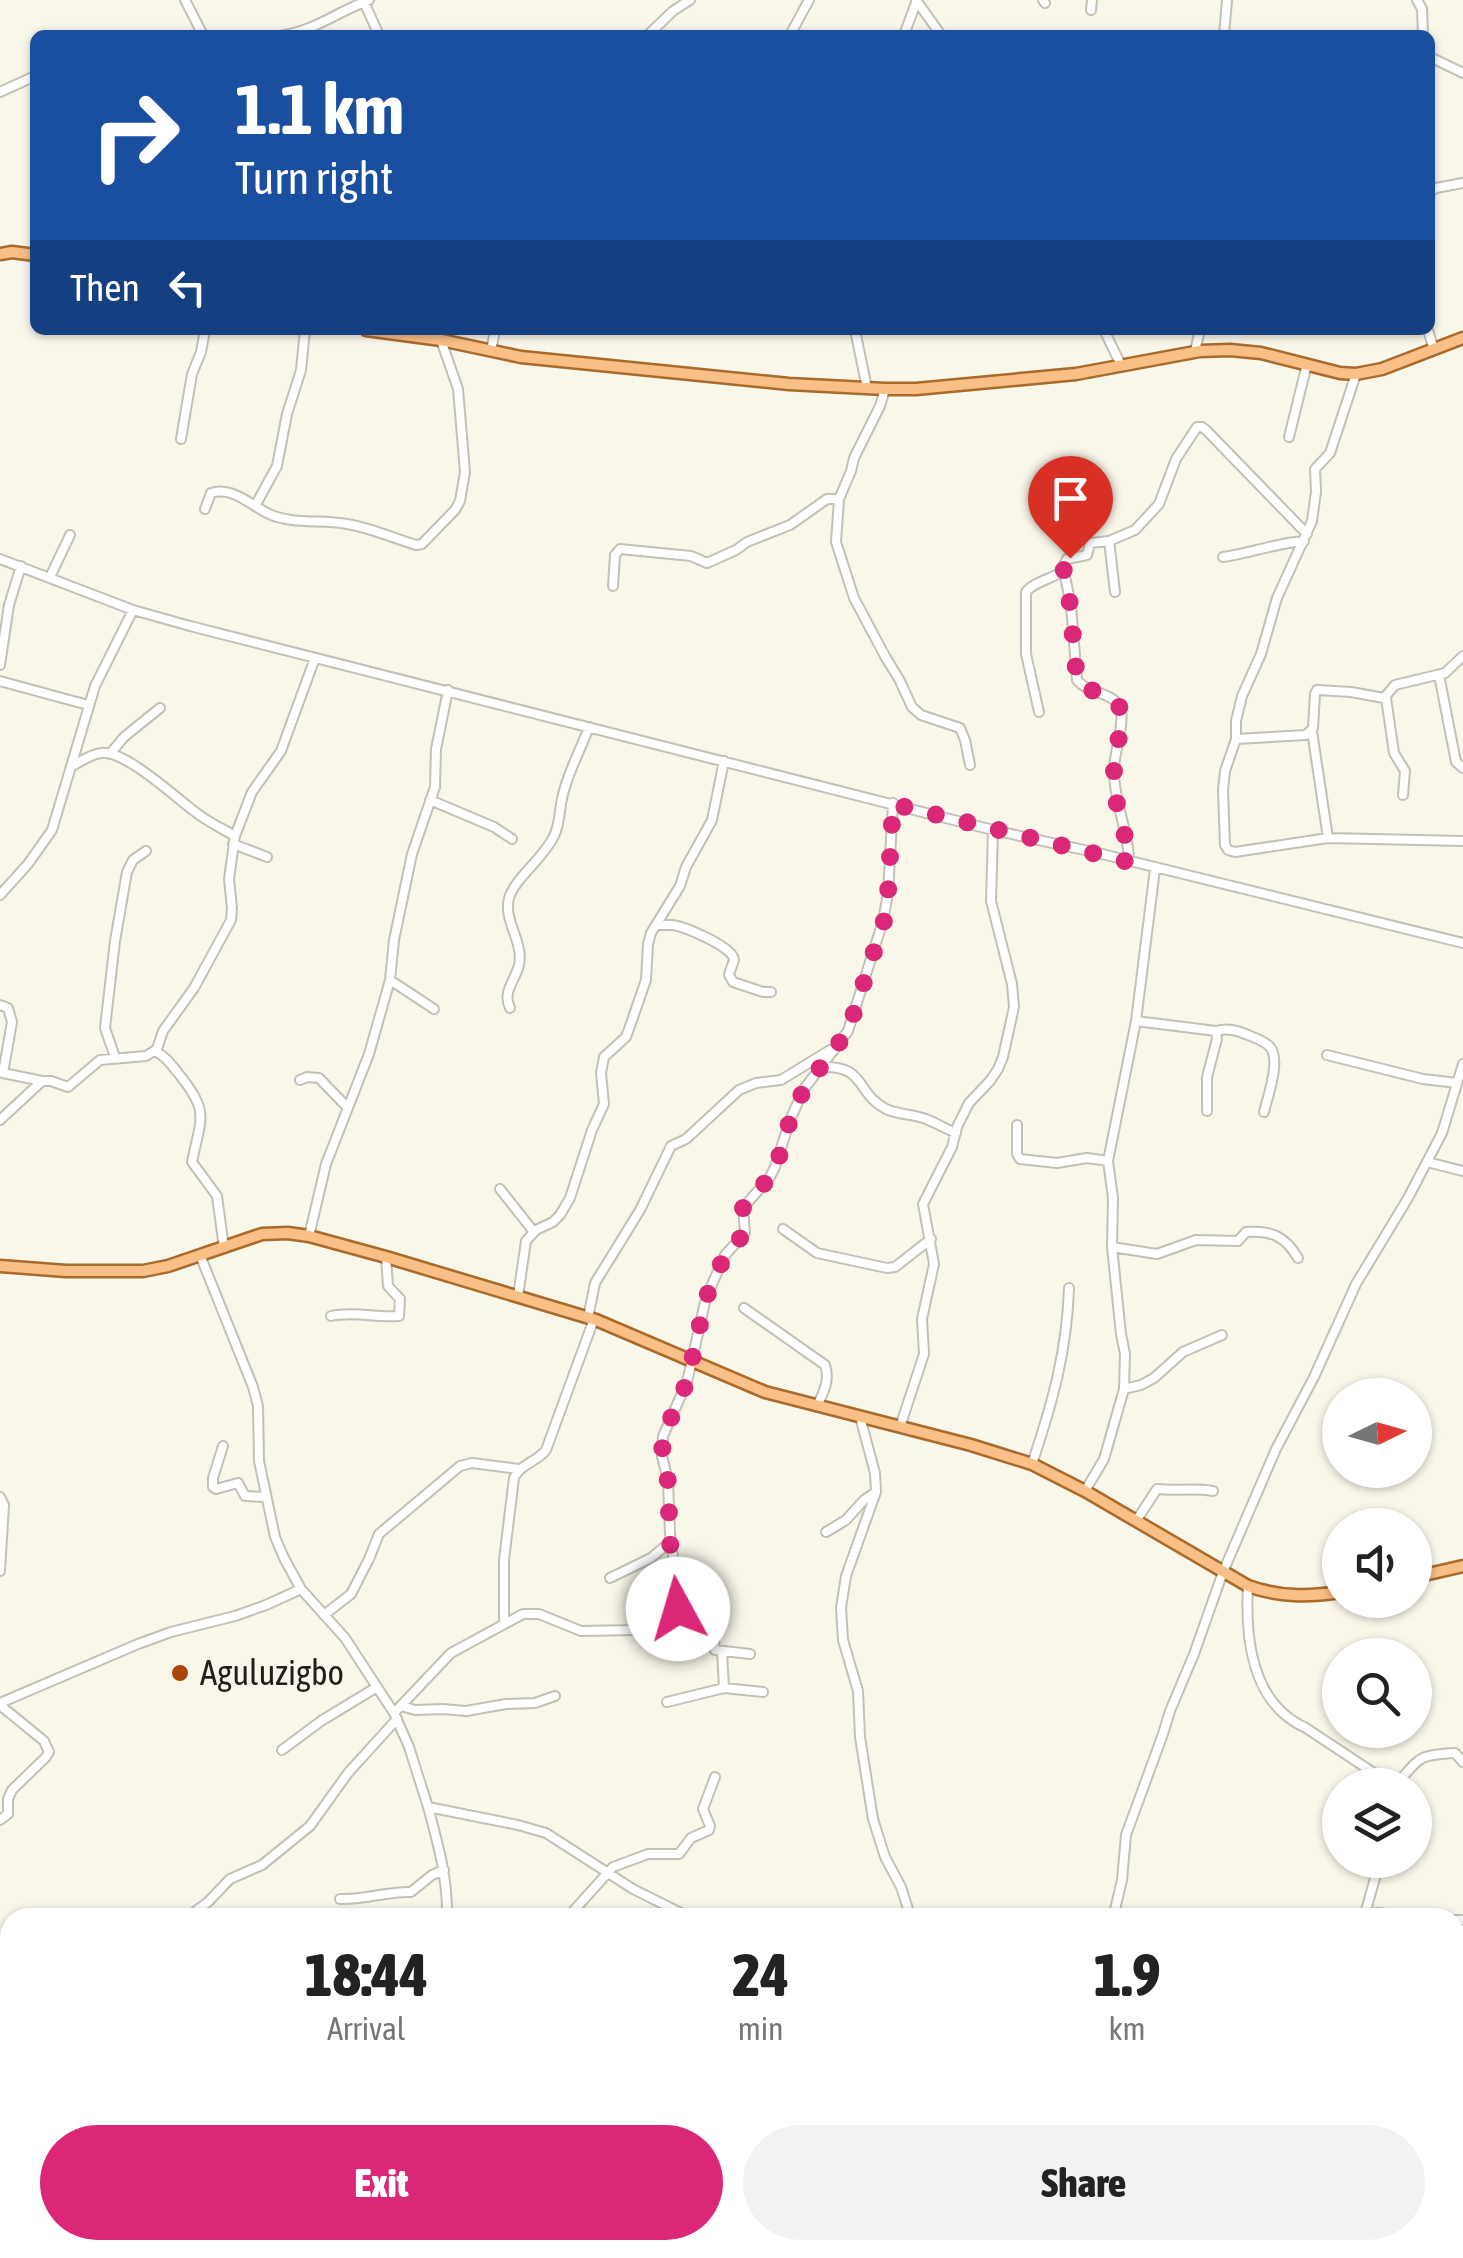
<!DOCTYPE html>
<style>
body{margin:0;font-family:"Asap Condensed",sans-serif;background:#f2f2f2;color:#222;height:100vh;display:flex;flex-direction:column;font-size:38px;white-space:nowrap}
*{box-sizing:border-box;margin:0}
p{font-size:32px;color:#767676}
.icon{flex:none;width:55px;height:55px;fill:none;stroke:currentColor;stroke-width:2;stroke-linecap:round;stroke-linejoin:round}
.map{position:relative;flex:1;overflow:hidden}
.side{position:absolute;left:0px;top:1908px;width:1465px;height:352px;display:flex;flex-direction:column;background:#fff;border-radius:30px 30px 0 0;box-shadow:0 2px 8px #0004}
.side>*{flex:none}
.guide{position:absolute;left:30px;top:30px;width:1405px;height:305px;border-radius:15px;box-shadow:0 2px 8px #0004;background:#1a4fa0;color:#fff;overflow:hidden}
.needle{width:65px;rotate:85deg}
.buttons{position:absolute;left:1322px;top:1378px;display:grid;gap:20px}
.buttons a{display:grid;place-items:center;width:110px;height:110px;border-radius:50%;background:#fff;box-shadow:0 2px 8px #0004;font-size:50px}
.pin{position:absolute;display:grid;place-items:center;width:85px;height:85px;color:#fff;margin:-102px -42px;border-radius:50% 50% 50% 0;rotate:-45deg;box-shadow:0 0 10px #0007}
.pin .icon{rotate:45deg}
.me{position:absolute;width:110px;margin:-55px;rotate:354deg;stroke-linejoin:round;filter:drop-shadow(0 0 8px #0008)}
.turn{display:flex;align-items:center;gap:35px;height:210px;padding:0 40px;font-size:45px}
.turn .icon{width:130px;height:130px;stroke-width:2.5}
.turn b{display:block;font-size:70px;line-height:85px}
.then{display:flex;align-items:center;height:95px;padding:0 40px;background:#0003;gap:20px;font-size:38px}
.eta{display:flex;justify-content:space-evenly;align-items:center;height:170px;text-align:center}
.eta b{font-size:60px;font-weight:800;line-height:70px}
.action{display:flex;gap:20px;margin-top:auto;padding:20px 40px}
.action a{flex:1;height:115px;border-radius:60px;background:#db2777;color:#fff;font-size:40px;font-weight:800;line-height:115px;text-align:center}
.action a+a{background:#f2f2f2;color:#222}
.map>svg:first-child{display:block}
</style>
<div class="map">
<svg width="1463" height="2258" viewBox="0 0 1463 2258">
<rect width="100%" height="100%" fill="#f9f6ea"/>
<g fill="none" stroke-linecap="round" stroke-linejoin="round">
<g stroke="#c3c1b5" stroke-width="12">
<path id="minor" d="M185,0l18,35
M916,0l25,35
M1043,0l2,3
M1417,0l5,9 1,26
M364,2l15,33
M1091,10l1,-10
M284,35c32,-5 55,-24 85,-35
M648,35l25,-24 17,-11
M790,35l19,-35
M904,35l13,-35
M1224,35l3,-35
M1430,57l33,16
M0,92l35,-16
M1430,192l6,-4 27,-5
M855,330l12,58
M1104,330l17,35
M1428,330l6,20
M491,351l4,-21
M1195,351l5,-21
M1356,374l-26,79 -15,16 1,23 -4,29 -35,77 -16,56 -19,42 -6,25v18l-11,32 -2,19 2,55 3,5 7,2 93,-14 135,3
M885,389l-5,17 -26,52 -3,13 -12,28 -3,43 18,56 32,60 13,21 13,28 9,8 39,13 5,12 5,25
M1289,437l18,-73
M181,439l11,-65 9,-22 4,-22
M255,506l22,-40 10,-52 14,-44 4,-40
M205,509l6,-16c22,-7 39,12 58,21 25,11 52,5 78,10 24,4 46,14 69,21l6,-1 33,-34 5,-9 5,-29 -7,-83 -17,-49
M1109,541l-19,2 -3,12 -20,4 -4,8 8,38 6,75c12,15 33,10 44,28 3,22 -7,42 -7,64 0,31 15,60 15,89
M1223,557c28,-4 53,-14 81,-16
M0,559l133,51 57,16 803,204 105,23 365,90
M50,577l20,-42
M613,586l2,-31 5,-6 71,7 16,7 29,-13 11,-8 43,-17 37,-26h12
M1115,592l-6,-51 26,-11 24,-26 17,-45 21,-32h5l4,3 101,104
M0,665l9,-60 12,-39
M1439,675l17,87 7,6
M0,681l88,24
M1386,698l8,55 11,18 -2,24
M1039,712l-13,-58v-62c7,-10 26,-13 37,-21
M1312,731l16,107
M1236,739l70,-4 7,-7 2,-34 2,-4 34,2 33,6 11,-13 50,-12 18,-17
M110,754l14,-17 36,-29
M72,766c8,-4 19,-12 29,-13 24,-3 74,44 93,58 12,10 27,17 41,25
M430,800l64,27 18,12
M233,844l34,13
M0,895l28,-31 24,-34 43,-144 38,-76
M657,925c5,0 11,0 16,0 12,2 61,22 61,35 0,1 -5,13 -5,15l4,7 30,10h8
M390,980l44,29
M0,1005l8,3 4,14 -9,51 39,8
M510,1008c-8,-16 5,-27 9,-43 5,-23 -16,-44 -10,-67 6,-20 34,-39 45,-62 6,-12 5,-24 8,-37 4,-23 19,-50 27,-72
M1136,1021l80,10 1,8 -10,38v34
M1216,1031c12,-3 20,-1 32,4 7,3 17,6 22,12 11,12 -2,49 -6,65
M155,1051c10,5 16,13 23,22 32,39 23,44 14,89l25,34 7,52
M1327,1055l96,24 34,4
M115,1057l-10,-29 10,-87 12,-69 6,-12 13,-9
M821,1067c46,-2 34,26 65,42 13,6 27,5 40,10 10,4 20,10 30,14
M300,1080l7,-3 12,1 29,30
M0,1120l42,-39h9l17,6 32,-27 46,-4 11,-7 6,-18 31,-43 37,-68 1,-12 -3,-29 6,-43 17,-44 29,-41 34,-93
M1017,1125v29l3,5 37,4 30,-5 21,3
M1427,1162l36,9
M500,1189l34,43
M783,1229l34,24 70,15 8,-1 36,-28
M309,1236l17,-72 43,-110 21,-74 4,-40 18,-86 23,-67 1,-38 12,-59
M1112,1247l45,7 39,-14 42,1 8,-9c25,-2 39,4 52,26
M200,1255l53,132 5,19 1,55 16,76 9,21 17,31 44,49 49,75 15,34 19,60 90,18 28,8 87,56 58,29
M518,1296l8,-55 10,-11 17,-8 7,-7 10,-17 22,-68 12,-26 -3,-31 3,-16 22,-20 3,-8 17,-49 2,-36 3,-11 29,-47 6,-19 26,-47 12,-59
M744,1308l81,57c5,15 -1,27 -8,41
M331,1316c23,-5 45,2 68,0l1,-17 -12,-13 -2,-29
M588,1318l7,-35 45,-73 31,-64 15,-7 53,-49 17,-7 25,-3 49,-30
M1124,1389l17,-4 13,-7 29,-26 39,-17
M860,1417l15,56 1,19 -30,84 -5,32 2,32 15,51 2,46 13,82 12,38 16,30 10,31
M900,1427l24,-73 -2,-35 12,-55 -11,-60 29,-57 5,-20 12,-24 21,-22 8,-12 5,-12 11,-50 -2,-23 -21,-83 2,-71
M223,1446l-10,32v9l3,2 22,-6 7,13 21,1
M1032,1464c20,-60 35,-112 37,-176
M1085,1491l19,-32 20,-70 1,-35 -4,-20 -9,-87 1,-49 -5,-37 28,-140 19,-152
M0,1497l4,8 -4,66
M1136,1521l21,-32c19,2 37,-1 56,2
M826,1532l20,-12 18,-20 12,-8
M610,1578l41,-20 19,-16
M1248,1586c-3,52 4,118 58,142l86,57
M324,1615l27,-21 18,-35 10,-25 81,-68 12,-3 47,6
M675,1621l3,-12 -1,-21 -7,-54 -2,-53 -6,-25 1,-20 24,-54 19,-84 19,-43 20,-22 -2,-25 27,-31 5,-10 15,-47 14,-31 44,-58 35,-110 5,-28 5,-90
M504,1623v-63l10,-82c6,-14 23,-16 32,-28l48,-131
M722,1651l2,37
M667,1702l57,-14 39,4
M0,1703l138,-59 33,-12 64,-16 31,-11 35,-16
M0,1705l44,36 5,11 -3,5 -34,33 -4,9v15l-8,6
M401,1706l14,4 28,-1 23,2 40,-7 29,-1 20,-7
M394,1713l57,-60 72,-39h16l42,17 53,-1 35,-9 43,-4 3,33 35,4
M282,1750l39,-29 56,-34
M1396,1785c24,-27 20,-30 59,-32l8,9
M428,1807c10,37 20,72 19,111
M340,1899c25,1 48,-8 71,-7l21,-17 12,-5
M1365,1914l15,-54
M186,1918l22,-16 22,-23 32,-14 48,-39 38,-53 49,-54
M567,1918l46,-51 35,-13h31l12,-16 18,-8 1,-4 -7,-17 12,-32
M1113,1918l9,-38 4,-45 37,-101 7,-23 24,-57 29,-82 53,-123 38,-72 42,-93 52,-86 34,-65 21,-69
M1352,1918l26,-5 41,5
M1455,1920h8
M0,2043l10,-23
M0,2133l10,5
M550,2250l12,8
M1212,2250v8
M1368,2250l3,8
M131,2255l4,3
M345,2258l3,-8
M600,2258l1,-8
M1153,2258v-8"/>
</g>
<g stroke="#a96b2c" stroke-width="15">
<path id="major" d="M0,254l12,-2 23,3
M366,330l75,10 80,17 268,27 96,5h31l160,-15 124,-23 30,-1 31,3 79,20 16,1 26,-5 81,-31
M0,1266l66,5h77l25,-5 94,-32 26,-1 21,3 77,21 210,63 169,72 206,53 61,19 53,27 163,95c31,11 60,11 92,6
M1415,1577l48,-11"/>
</g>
<use href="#minor" stroke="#fff" stroke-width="8"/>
<use href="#major" stroke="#f8bf86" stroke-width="10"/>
</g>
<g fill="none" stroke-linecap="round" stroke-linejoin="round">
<path stroke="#db2777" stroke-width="18" stroke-dasharray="0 32.4" d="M678,1609l-8,-67 -2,-61 -6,-25 1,-20 24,-54 19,-84 19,-43 20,-22 -2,-25 27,-31 6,-10 14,-47 14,-31 44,-58 36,-110 4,-28 5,-89 236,58v-12c-7,-24 -16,-53 -15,-79 0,-22 10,-41 6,-63 -10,-18 -31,-13 -43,-28l-7,-76 -7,-38 1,-4 6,-4"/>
</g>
<circle fill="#a8450c" stroke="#f9f6ea" stroke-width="4" cx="180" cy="1673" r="10"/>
<g text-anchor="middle" stroke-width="10" stroke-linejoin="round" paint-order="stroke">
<g font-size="35" fill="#201f1b" stroke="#f9f6ea" text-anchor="start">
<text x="200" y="1685">Aguluzigbo</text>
</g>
</g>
</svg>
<div class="buttons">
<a><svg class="needle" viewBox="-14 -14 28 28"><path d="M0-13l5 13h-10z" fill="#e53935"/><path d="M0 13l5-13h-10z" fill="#767676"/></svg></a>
<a><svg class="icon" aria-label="sound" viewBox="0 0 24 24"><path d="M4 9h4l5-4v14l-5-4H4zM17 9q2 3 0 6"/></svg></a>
<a><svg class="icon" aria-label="search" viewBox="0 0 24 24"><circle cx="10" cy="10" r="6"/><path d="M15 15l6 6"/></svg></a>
<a><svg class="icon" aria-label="layers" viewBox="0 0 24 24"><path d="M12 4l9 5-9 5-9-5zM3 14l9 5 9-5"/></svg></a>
</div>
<div class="pin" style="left:1070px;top:558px;background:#d93025"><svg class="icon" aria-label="arrive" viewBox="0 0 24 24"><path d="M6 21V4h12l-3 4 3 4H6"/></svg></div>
<svg class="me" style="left:678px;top:1609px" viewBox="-20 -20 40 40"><circle r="19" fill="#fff"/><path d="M0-13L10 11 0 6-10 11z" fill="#db2777"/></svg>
<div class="guide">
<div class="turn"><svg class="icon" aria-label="right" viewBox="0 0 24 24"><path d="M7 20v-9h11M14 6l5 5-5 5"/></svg><div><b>1.1 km</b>Turn right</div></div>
<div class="then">Then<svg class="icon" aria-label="left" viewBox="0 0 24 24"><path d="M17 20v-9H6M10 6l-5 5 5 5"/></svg></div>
</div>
<section class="side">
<div class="eta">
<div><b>18:44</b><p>Arrival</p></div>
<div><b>24</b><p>min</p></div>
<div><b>1.9</b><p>km</p></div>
</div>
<div class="action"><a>Exit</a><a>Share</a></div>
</section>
</div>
